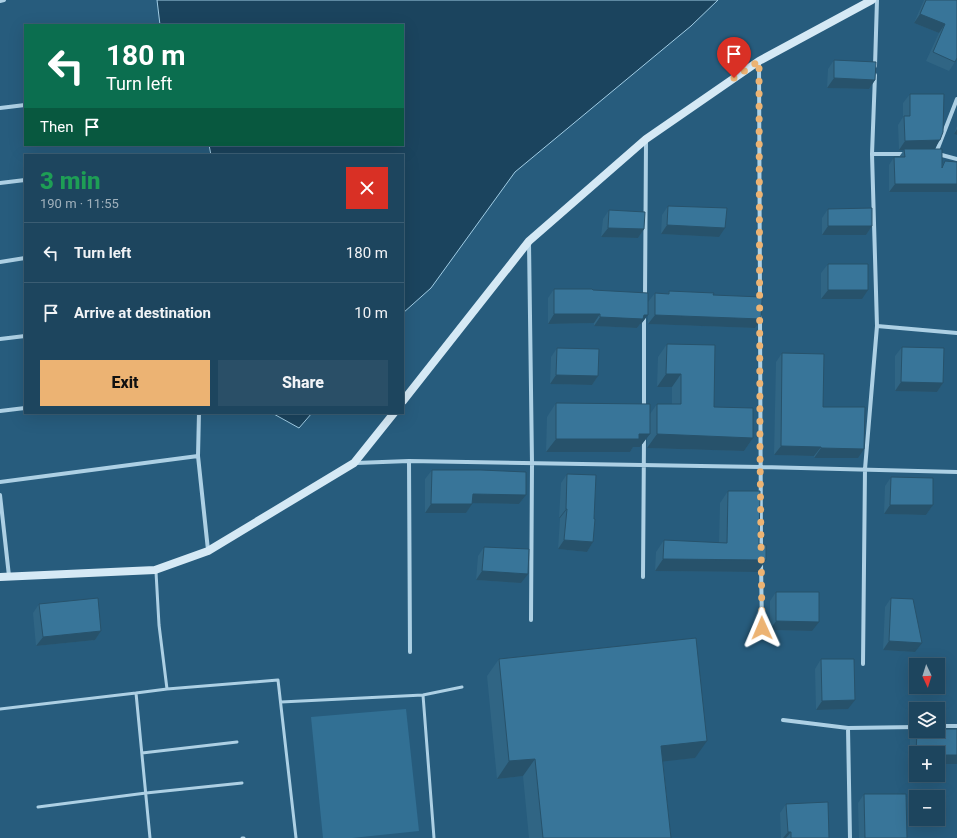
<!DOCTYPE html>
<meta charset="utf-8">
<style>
body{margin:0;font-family:Roboto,sans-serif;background:#2a4f67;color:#f1f3f6;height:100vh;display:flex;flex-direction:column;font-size:15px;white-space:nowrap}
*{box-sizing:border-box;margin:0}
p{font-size:13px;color:#a0b1bc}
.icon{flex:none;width:22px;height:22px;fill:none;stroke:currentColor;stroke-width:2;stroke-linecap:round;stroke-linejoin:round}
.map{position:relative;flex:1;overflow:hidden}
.drawer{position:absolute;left:24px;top:154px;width:380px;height:260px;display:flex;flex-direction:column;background:#1d455e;border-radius:0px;box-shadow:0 4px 16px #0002,0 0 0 1px #3b5d73}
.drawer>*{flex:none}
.guide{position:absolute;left:24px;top:24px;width:380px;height:122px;border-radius:0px;box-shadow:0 4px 16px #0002,0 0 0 1px #3b5d73;background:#0b6e4f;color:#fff;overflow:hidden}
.needle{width:26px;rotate:176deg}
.tools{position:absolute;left:909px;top:658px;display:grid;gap:8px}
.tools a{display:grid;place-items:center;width:36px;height:36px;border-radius:0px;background:#1d455e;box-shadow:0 4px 16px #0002,0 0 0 1px #3b5d73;font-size:20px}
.pin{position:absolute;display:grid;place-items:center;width:34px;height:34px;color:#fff;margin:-41px -17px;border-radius:50% 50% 50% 0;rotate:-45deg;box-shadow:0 0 4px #0007}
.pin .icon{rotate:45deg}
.me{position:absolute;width:44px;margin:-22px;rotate:359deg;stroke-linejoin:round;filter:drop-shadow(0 0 3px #0008)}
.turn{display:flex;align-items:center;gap:14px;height:84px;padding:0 16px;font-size:18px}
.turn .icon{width:52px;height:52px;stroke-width:2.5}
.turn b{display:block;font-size:28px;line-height:34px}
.then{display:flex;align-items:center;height:38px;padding:0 16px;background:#0003;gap:8px;font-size:15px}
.round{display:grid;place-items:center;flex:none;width:42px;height:42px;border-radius:0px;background:#2a4f67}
.summary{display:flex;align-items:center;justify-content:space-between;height:68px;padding:0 16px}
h1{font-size:24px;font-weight:800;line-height:30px;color:#1e9e55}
.action{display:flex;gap:8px;margin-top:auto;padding:8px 16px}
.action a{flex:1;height:46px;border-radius:0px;background:#ecb373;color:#111;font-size:16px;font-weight:800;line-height:46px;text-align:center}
.action a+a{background:#2a4f67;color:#f1f3f6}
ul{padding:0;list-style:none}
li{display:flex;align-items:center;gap:12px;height:60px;padding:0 16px;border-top:1px solid #3b5d73}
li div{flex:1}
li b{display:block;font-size:15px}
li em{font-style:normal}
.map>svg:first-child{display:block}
</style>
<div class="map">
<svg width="957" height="838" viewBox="0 0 957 838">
<rect width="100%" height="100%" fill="#275c7d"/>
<path fill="#327094" d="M406,709l13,122 -67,7h-29l-12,-121z"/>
<path fill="#1b445e" stroke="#a1cde5" d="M157,0h561l-27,26 -176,146 -84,116 -28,25v-158h-192l-2,-10h194v-120h-243z
M272,413h40l-13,15z"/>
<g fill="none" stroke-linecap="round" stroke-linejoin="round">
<path stroke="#add0e4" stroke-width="3" d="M156,572l3,53 8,64
M423,695l11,143
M281,702l142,-7 39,-8
M0,709l136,-16
M142,753l95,-11
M38,807l108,-14 96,-10
M150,838l-14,-145 31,-4 111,-9 18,158
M242,838h2"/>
<path stroke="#add0e4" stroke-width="4" d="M0,1l4,-1
M759,61l1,241
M875,66l2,-66
M0,108l25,-3
M936,153l21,-54
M872,154h33
M938,154l19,5
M0,183l25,-3
M529,243l3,220 -1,157
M0,262l25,-4
M645,298l1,-157
M760,317l1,233
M877,326l80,7
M0,339l25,-3
M644,408v-93
M0,411l25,-3
M199,413l-1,43 10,94
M409,461l1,191
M356,463l53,-2 351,6 197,5
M0,482l198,-26
M0,495l9,81
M761,563l1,65
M643,577l1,-138
M863,664l2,-195 12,-143 -5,-172 3,-79
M783,720l65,8 68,-1
M938,726h19
M848,728l2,110"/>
<path stroke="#d5e9f5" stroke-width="8" d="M403,401l126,-160 117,-102 113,-78 113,-61
M0,577l155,-7 53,-19 146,-88 40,-50"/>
</g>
<path fill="#306584" d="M924,0h33l-2,62 -6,9 -23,-10 13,-28 -25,-10z
M834,60l41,20 -6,9 -42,-1 1,-19z
M910,94l24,55 8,16 3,-4 12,1v30h-68v-27l5,-8h5l5,-7h-5l-1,-25 5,-8v-14z
M957,126v9l-3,-1z
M668,206l51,31 -58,-3 1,-19z
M828,209l44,17 -6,9h-44v-17z
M609,210l35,19 -6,9 -37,-1 2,-18z
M828,264l34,35h-41v-26z
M554,289l39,1 55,25 -7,9h-1l-3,4 -43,-2v-3l-46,1v-26z
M669,291l44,4 42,33 -107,-4v-22l7,-9 12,1z
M667,344l47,63 39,31 -9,13 -97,-3v-11l-7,10h-7l-3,5h-84l1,-35 9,-14 94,11 7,-10h15v-17h-15l1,-30z
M902,347l41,36 -6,9 -42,-1v-35z
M557,348l41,28 -6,9 -42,-1 1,-27z
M782,353l41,54 35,51h-44v-2l-40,-1 2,-93z
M432,470l94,25 -7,9 -47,-1 -6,10h-41v-34z
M567,474l26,68 -6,10 -29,-3 2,-31h-1l2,-35z
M891,477l42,28 -7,10 -42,-1 1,-28z
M728,491l30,81 -103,-1 1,-19 8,-12 55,3 1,-40z
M484,547l37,36 -45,-3 2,-24z
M776,592l36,39 -42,-1v-29z
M891,598l24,54 -32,-2 2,-43z
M39,604l62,27 -6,9 -59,6 -3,-33z
M499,659l196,99 -32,3 8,77h-142l-6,-62 -26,3 -10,-103z
M821,659l27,50 -32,1 -1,-41z
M916,730v1h22l19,33h-19v-11h-22v11h-6v-26z
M864,794l43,44h-48l-1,-35z
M786,804l43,34h-48l-1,-25z"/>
<path fill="#27526b" d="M920,14l25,10 -6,9 -25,-10z
M834,78l41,2 -6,9 -42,-1z
M957,129v6l-3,-1z
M940,140l-6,10h-35l6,-9z
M895,184h62v8h-68z
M667,225l58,3 -6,9 -58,-3z
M828,226h44l-6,9h-44z
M608,228l36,1 -6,9 -37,-1z
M828,290h40l-6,9h-41z
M554,314h46l-6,9 -46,1z
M644,315h4l-7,9h-1l-3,4 -43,-2 6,-9z
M655,315l106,4 -6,9 -107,-4z
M666,374h15l-9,13h-15z
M556,375l42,1 -6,9 -42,-1z
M901,382l42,1 -6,9 -42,-1z
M639,434h11l-10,13h-7l-3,5h-84l10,-13z
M657,434l96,4 -9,13 -97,-3z
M781,446l40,1 -7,9 -40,-1z
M821,448l43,1 -6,9h-44z
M473,494l53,1 -7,9 -53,-1z
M431,504h41l-6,9h-41z
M890,505h43l-7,10 -42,-1z
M566,509h1l-7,9h-1z
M564,540l29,2 -6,10 -29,-3z
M663,559l103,1 -8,12 -103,-1z
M482,571l46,3 -7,9 -45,-3z
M776,621l43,1 -7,9 -42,-1z
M101,631l-6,9 -59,6 7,-9z
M889,641l33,2 -7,9 -32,-2z
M855,700l-7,9 -32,1 6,-9z
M707,741l-12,17 -46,5 12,-17z
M938,755h19v9h-19z
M916,756v8h-6z
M535,759l-12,17 -26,3 12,-18z
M788,832h3l-5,6h-3z"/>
<path fill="#387599" stroke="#27526b" d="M926,0h31v58l-2,4 -22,-10 12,-28 -25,-10z
M834,60l42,2 -1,18 -41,-2z
M910,94h34l-1,38 -3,8 -35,1 -1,-25h6z
M904,149h38v19l3,-7 12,1v22h-62l-1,-27h11z
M668,206l59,2 -2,20 -58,-3z
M872,208v18h-44v-17z
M609,210l36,2 -1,17 -36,-1z
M828,264h40v26h-40z
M554,289h38l1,1 55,3v22h-4l-1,4 -43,-2v-3h-46z
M669,291l45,2 -1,2 49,2 -1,22 -106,-4v-22l14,1z
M667,344l48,1 -1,62 39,1v30l-96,-4v-30h24v-30h-15z
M902,347l42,1 -1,35 -42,-1z
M557,348l42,1 -1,27 -42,-1z
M782,353l42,1 -1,53h42l-1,42 -43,-1v-1l-40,-1z
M556,403l94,1v30h-11v5h-83z
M432,470h49l45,2v23l-53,-1 -1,10h-41z
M567,474l29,1 -2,44h1l-2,23 -29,-2 3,-31h-1z
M891,477l42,1v27h-43z
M728,491h32l-1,53 7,1v15l-103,-1 1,-19 63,3z
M484,547l45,2 -1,25 -46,-3z
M776,592h43v30l-43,-1z
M98,598l3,33 -58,6 -4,-33z
M891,598l22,1 9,44 -33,-2z
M696,638l11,103 -46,5 10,92h-128l-8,-79 -26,2 -10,-102z
M821,659h33l1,41 -33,1z
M938,729h19v26h-19v-2h-22l1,-22h21z
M864,794h42l1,44h-42z
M828,802l1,36h-38v-6h-3l-2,-28z"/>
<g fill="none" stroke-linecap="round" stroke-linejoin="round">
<path stroke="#ecb373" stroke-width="7" stroke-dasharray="0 12.6" d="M734,78l25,-17 1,390 2,177"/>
</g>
</svg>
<div class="tools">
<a><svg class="needle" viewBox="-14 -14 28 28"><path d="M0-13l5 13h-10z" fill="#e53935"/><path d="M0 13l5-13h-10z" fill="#a0b1bc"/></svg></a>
<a><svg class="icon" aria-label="layers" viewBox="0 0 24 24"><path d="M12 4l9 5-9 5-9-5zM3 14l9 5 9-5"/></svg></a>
<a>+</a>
<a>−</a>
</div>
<div class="pin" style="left:734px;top:78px;background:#d93025"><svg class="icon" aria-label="arrive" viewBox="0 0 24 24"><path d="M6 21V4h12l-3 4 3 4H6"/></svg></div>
<svg class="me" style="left:762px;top:628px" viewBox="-20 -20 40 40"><path d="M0-17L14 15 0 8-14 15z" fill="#ecb373" stroke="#fff" stroke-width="4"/></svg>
<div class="guide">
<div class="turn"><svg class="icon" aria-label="left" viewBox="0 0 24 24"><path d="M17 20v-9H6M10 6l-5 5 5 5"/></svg><div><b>180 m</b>Turn left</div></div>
<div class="then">Then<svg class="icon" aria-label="arrive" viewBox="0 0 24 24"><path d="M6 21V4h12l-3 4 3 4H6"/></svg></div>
</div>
<section class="drawer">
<div class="summary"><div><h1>3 min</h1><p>190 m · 11:55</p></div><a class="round" style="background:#d93025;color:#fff"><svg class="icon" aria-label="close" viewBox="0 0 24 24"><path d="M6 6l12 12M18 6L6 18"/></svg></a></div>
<ul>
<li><svg class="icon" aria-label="left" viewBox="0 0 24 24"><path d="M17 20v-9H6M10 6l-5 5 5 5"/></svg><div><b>Turn left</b></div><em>180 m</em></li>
<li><svg class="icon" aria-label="arrive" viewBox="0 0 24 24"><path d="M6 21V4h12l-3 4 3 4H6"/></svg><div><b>Arrive at destination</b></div><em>10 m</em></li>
</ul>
<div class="action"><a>Exit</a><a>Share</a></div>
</section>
</div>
